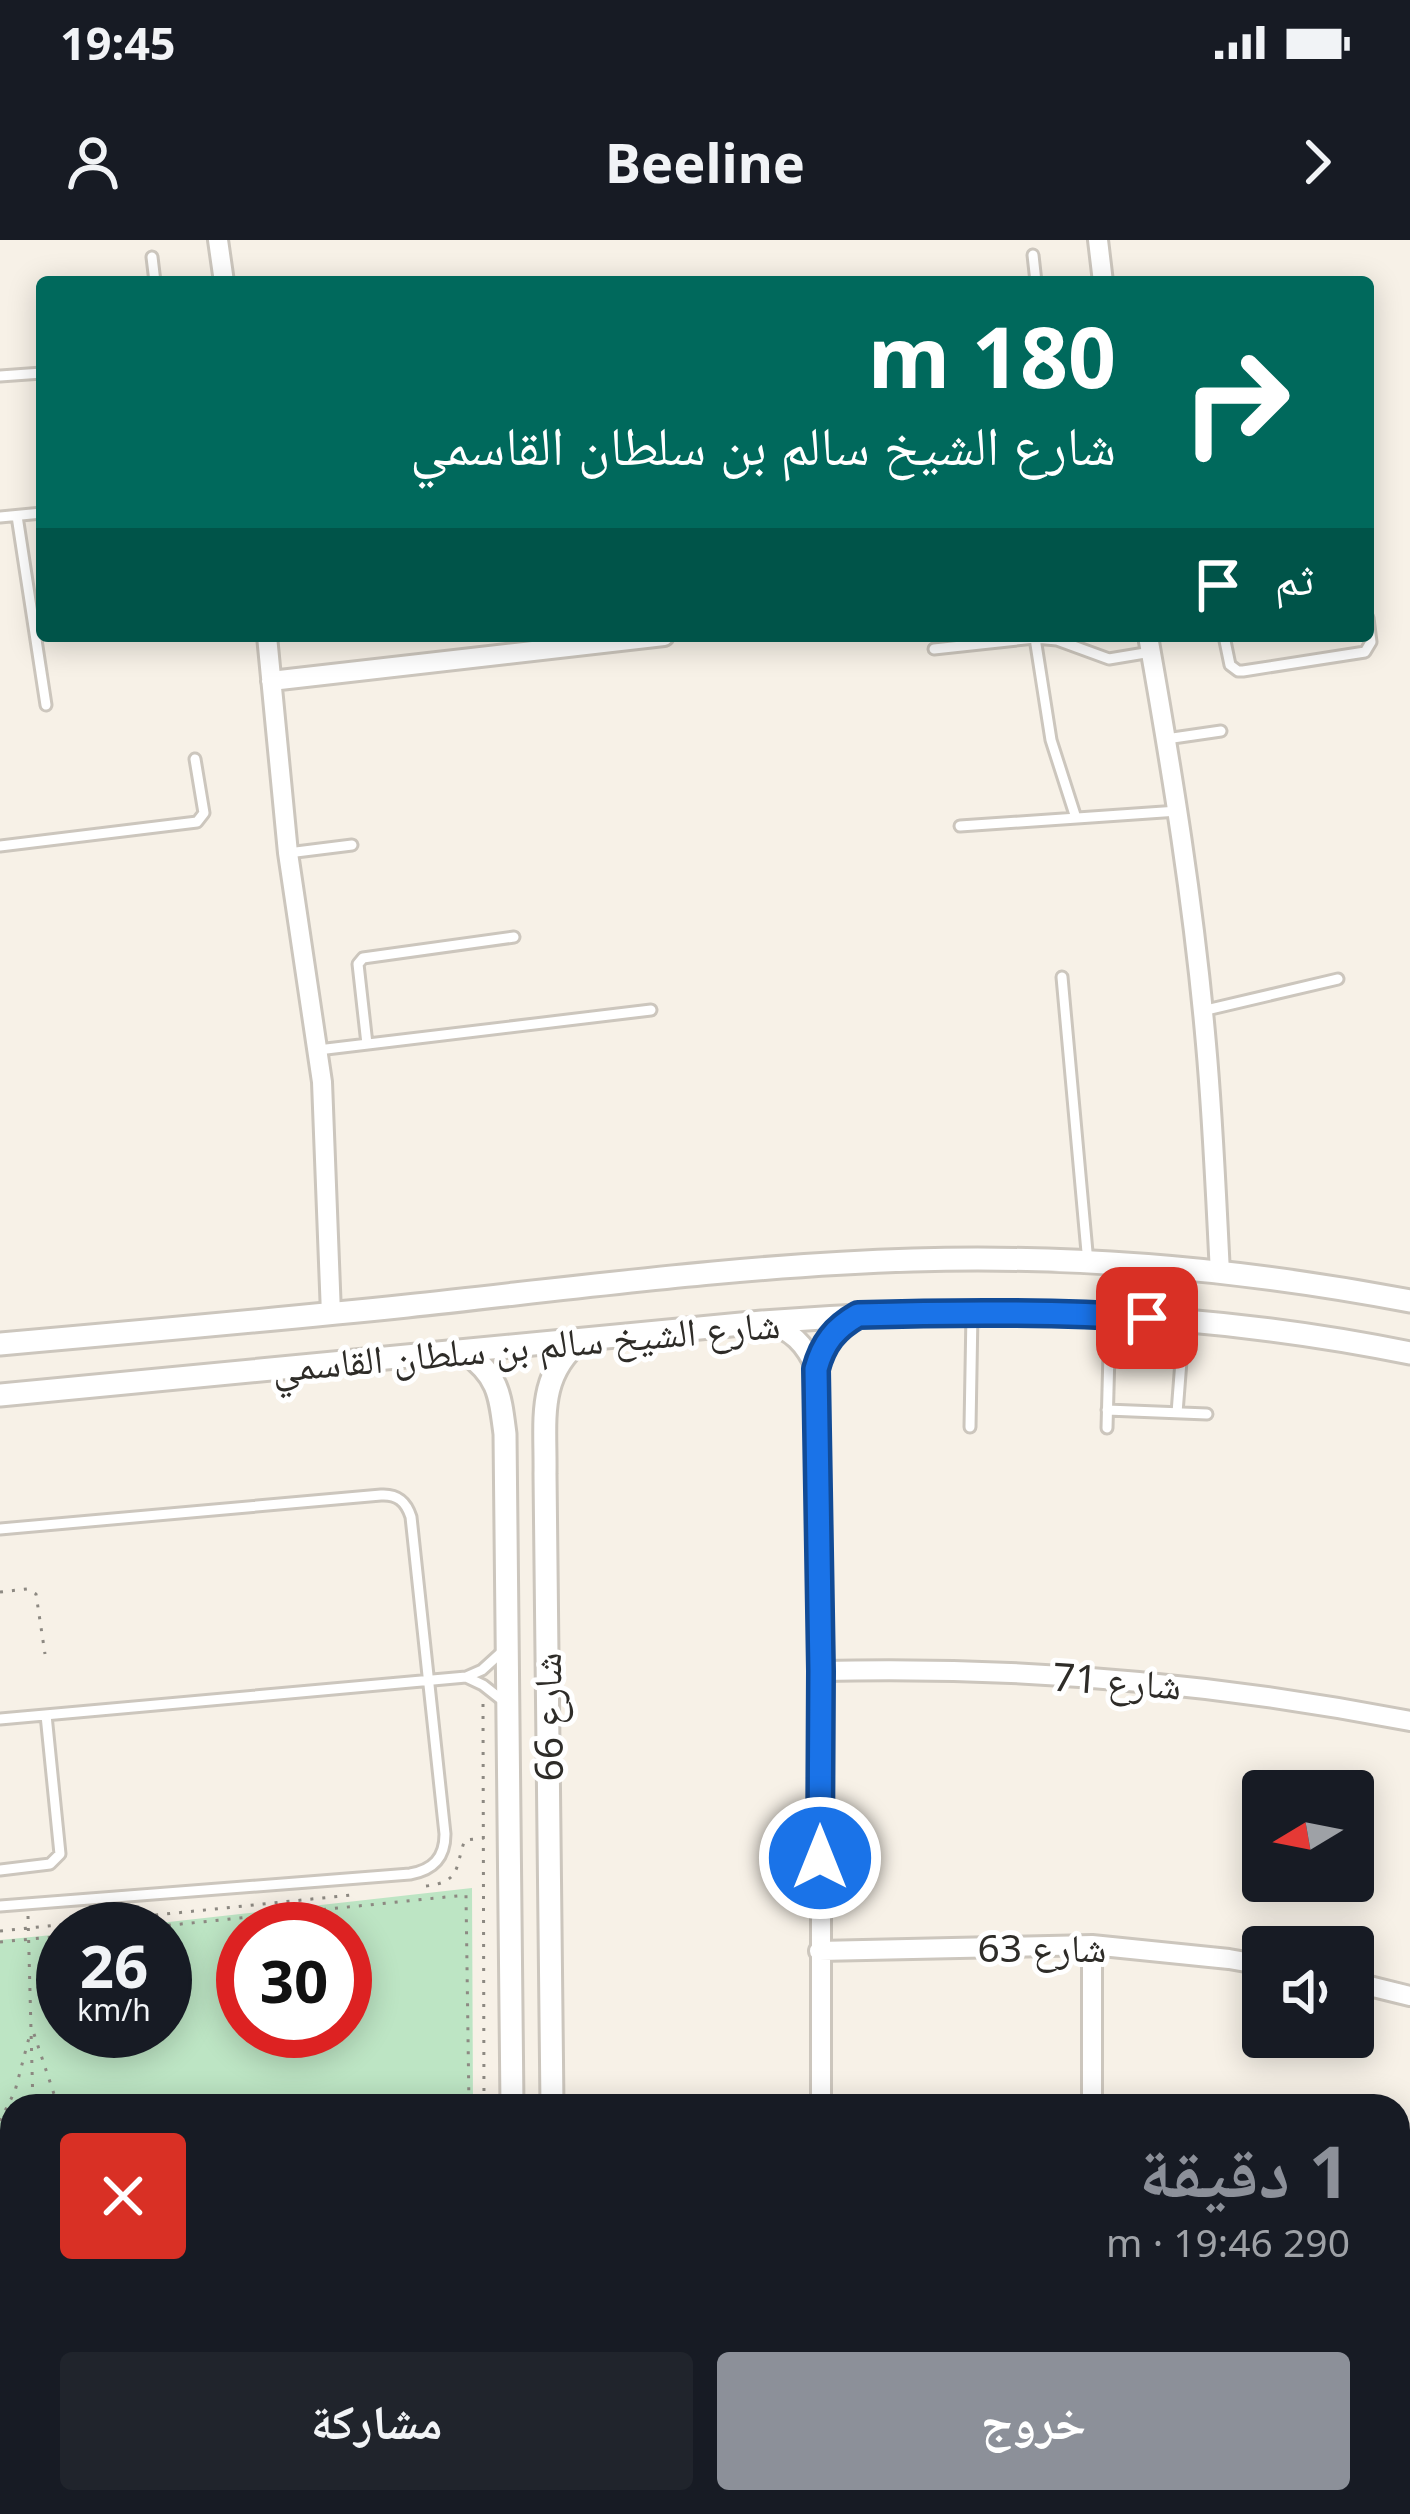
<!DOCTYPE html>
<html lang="ar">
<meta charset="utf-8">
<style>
body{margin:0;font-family:"Noto Sans","Noto Naskh Arabic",sans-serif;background:#20242c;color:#f1f3f6;direction:rtl;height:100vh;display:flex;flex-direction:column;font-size:45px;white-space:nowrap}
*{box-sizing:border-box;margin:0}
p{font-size:39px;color:#9ea1a6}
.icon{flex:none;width:66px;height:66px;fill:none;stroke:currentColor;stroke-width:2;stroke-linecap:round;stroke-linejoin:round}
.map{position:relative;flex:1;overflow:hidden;direction:ltr}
.side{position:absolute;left:0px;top:1854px;width:1410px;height:420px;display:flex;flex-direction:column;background:#171b24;border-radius:36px 36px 0 0;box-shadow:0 6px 30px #0003;direction:rtl}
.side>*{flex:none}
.banner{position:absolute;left:36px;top:36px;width:1338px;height:366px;border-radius:12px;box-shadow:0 6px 30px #0003;direction:rtl;background:#00695c;color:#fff;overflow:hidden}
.needle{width:78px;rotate:260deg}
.tools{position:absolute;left:1242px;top:1530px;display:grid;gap:24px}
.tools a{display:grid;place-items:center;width:132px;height:132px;border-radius:12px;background:#171b24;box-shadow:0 6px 30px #0003;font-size:60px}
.speed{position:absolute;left:36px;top:1662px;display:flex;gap:24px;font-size:60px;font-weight:700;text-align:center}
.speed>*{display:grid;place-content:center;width:156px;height:156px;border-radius:50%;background:#171b24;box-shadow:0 6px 30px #0003;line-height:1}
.speed small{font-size:30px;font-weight:400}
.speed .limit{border:18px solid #d22;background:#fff;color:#111}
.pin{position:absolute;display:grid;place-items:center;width:102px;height:102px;color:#fff;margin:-51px;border-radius:24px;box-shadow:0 6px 18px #0006}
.me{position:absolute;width:132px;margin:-66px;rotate:0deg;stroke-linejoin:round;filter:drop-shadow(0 0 9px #0008)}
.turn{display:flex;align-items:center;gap:42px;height:252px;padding:0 60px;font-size:54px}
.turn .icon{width:156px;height:156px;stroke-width:2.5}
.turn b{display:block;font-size:84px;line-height:102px}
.then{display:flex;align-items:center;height:114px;padding:0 60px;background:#0003;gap:24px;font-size:45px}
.round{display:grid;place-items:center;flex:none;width:126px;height:126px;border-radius:12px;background:#20242c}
.summary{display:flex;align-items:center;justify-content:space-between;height:204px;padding:0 60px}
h1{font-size:72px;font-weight:700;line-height:90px;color:#8c9099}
.primary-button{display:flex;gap:24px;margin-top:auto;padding:24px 60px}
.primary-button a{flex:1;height:138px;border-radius:12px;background:#8c9099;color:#fff;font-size:48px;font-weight:700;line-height:138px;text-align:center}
.primary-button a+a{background:#20242c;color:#f1f3f6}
.status{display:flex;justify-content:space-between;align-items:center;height:84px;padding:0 60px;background:#171b24;direction:ltr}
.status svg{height:33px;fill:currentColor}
header{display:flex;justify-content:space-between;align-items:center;height:156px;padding:0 60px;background:#171b24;font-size:54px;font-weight:700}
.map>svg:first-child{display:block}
</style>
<div class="status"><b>19:45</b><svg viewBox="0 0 49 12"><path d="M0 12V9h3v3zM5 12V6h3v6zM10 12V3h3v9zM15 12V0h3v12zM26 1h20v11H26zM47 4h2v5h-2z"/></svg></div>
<header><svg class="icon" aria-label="forward" viewBox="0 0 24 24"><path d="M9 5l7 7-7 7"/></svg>Beeline<svg class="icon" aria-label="person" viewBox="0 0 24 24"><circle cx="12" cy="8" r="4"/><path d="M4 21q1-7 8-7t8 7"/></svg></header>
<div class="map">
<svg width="1410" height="2274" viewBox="0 0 1410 2274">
<rect width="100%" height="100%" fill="#f7f1e7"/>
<path fill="#bde5c4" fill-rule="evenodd" d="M472,1648l1,218h-461v396h464v12h-476v-574l63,-6v97h102v-102h-59zM243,1689h102v102h-102z"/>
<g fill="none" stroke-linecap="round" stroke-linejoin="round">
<g stroke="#ccc6bd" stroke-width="15">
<path id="service" d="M1033,15l3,27
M152,17l3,25
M0,136l42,-3
M17,276l29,189
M0,277l42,-4
M1224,396l6,29 8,6h5l122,-19 6,-10 -3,-24
M1035,398l16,102 25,78
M934,409l101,-11 22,2 52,19 42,-7
M1166,499l55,-8
M960,586l218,-15
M0,606l197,-24 7,-9 -9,-54
M288,613l64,-8
M1062,737l26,286
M1202,771l136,-32
M367,804l-9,-80 5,-6 151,-21
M318,810l333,-40
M1107,1170l100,4
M1177,1173l7,-91
M970,1187l2,-114
M1107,1188l3,-113
M0,1289l381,-34c16,-1 25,6 30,22l34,317c0,24 -12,36 -35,40l-410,32
M466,1437l17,8 19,15
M0,1479l466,-42 16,-7 22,-20
M0,1630l50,-6 10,-10 -14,-139"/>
</g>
<g stroke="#ccc6bd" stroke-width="24">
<path id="minor" d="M218,0l6,42
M1098,0l5,42
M267,396l21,217 34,229 9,232
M1148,396c24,135 46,271 58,408 7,77 10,153 14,229
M271,441l393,-45
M765,1083c27,7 40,21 51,46
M821,1431c197,-5 395,12 589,50
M1092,1705v161
M819,1711l273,-6 137,14 34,6
M1353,1742l57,14
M821,1866v-435l-5,-302c7,-24 17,-40 39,-53
M1398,2037l12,4
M824,2262l1,12
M1093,2262v12
M1365,2274v-12"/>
</g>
<g stroke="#ccc6bd" stroke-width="27">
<path id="tertiary" d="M0,1104c136,-12 271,-24 407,-38 168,-18 337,-41 506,-46 165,-5 335,10 497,41
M465,1112c34,24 35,43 40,82l7,672
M0,1155l762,-73c217,-17 434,-13 648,31
M552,1866l-7,-632c1,-52 -9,-98 36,-134
M548,2262v12"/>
</g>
<path stroke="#8d8982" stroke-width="3" stroke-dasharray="3 9" stroke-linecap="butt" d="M0,1352l27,-3 9,5 9,60
M483,1464l1,402
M426,1646c37,-4 29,-22 39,-46l19,-2
M28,1676l5,190
M132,1689l334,-34 3,211
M0,1691l351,-36
M0,1702l63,-6
M34,1794l24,72
M0,1881l15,-30 15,-57
M0,1916l12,2
M36,2262v12
M473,2262v12
M485,2262v12
M503,2262v12
M260,2274l7,-12"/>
<use href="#service" stroke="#fff" stroke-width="9"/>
<use href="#minor" stroke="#fff" stroke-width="18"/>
<use href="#tertiary" stroke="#fff" stroke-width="21"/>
</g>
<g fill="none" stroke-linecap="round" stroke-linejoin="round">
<g stroke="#114b97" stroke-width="30">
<path id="route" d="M820,1618l1,-187 -5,-302c7,-26 19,-41 42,-54 97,-3 192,-4 289,3"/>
</g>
<use href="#route" stroke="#1a73e8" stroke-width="21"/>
</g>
<g text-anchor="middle" stroke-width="10" stroke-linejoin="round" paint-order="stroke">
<g font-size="39" fill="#2e2c28" stroke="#fff">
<text transform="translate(526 1106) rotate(-5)" y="14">شارع الشيخ سالم بن سلطان القاسمي</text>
<text transform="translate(1117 1441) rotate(4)" y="14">شارع 71</text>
<text transform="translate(548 1477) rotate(-91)" y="14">شارع 66</text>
<text x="1042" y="1722">شارع 63</text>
</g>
</g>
</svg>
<div class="tools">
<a><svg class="needle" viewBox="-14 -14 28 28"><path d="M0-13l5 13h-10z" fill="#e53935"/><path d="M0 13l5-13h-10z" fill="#9ea1a6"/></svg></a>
<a><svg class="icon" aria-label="sound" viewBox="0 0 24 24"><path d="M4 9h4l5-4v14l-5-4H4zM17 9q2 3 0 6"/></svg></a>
</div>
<div class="speed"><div>26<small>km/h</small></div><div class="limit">30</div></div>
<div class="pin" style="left:1147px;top:1078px;background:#d93025"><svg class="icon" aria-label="arrive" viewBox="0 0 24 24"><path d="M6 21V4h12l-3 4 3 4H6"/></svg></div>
<svg class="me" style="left:820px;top:1618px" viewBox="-20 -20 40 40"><circle r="17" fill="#1a73e8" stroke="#fff" stroke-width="3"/><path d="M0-11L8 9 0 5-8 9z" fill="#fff"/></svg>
<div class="banner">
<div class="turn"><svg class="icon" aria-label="right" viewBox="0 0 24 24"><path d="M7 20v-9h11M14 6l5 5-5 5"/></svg><div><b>180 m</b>شارع الشيخ سالم بن سلطان القاسمي</div></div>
<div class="then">ثم<svg class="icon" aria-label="arrive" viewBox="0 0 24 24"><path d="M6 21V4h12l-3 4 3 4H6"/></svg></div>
</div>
<section class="side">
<div class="summary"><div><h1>1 دقيقة</h1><p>290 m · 19:46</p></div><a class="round" style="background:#d93025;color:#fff"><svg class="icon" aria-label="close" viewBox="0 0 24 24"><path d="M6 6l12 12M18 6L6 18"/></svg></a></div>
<div class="primary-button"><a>خروج</a><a>مشاركة</a></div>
</section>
</div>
